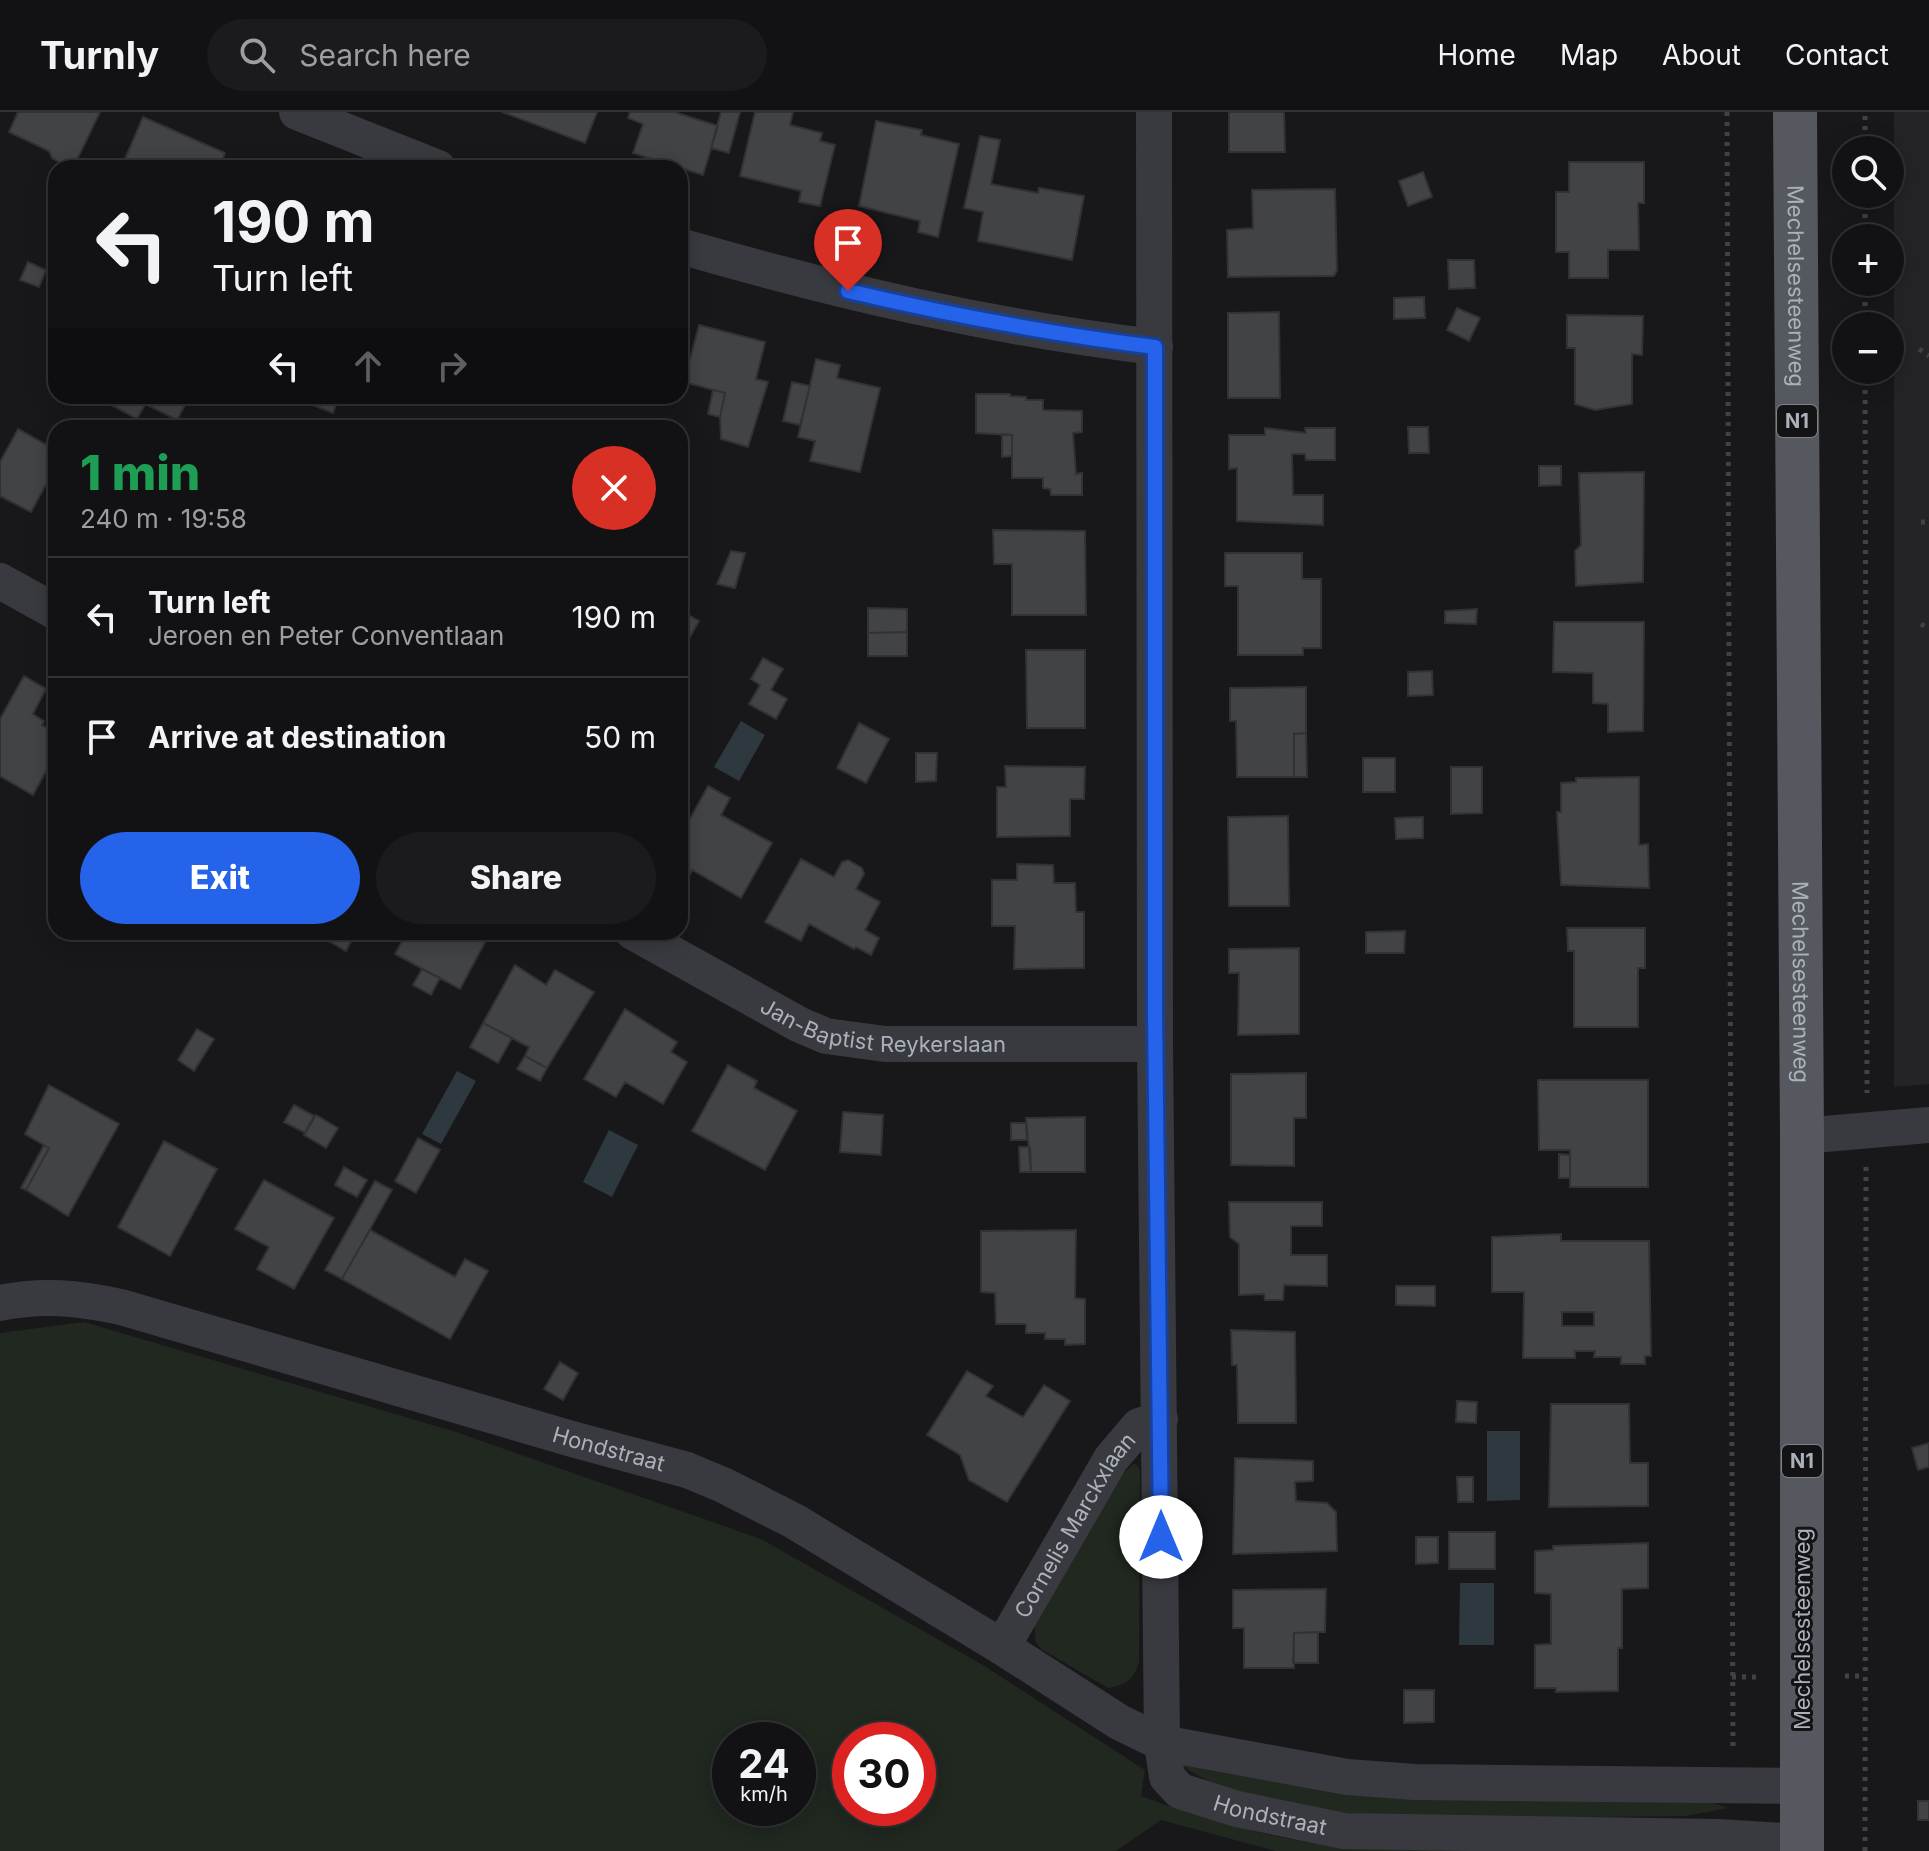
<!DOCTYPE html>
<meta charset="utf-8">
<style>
body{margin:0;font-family:Inter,sans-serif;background:#1b1b1d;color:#f1f3f6;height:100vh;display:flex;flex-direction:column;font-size:30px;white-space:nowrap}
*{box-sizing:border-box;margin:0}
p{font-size:26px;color:#9c9ea0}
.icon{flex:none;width:44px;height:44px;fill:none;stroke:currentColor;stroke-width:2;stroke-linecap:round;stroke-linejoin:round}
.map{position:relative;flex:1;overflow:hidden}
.side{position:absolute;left:48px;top:308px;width:640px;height:520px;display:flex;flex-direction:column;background:#121214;border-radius:24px;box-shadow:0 4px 20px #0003,0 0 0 2px #313234}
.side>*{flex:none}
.hud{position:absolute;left:48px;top:48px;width:640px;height:244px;border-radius:24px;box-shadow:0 4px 20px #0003,0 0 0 2px #313234;background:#121214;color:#f1f3f6;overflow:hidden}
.buttons{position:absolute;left:1832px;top:24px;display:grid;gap:16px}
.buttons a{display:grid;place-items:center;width:72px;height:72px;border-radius:50%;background:#121214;box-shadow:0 4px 20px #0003,0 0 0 2px #313234;font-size:40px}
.speed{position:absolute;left:712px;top:1610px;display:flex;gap:16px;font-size:40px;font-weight:700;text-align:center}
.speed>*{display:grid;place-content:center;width:104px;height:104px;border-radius:50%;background:#121214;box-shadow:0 4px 20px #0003,0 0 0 2px #313234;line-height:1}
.speed small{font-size:20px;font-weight:400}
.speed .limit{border:12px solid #d22;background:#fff;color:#111}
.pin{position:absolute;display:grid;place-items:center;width:68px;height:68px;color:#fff;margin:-82px -34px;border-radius:50% 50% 50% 0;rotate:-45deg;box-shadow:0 0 8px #0007}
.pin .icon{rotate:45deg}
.me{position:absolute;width:88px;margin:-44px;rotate:0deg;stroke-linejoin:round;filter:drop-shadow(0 0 6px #0008)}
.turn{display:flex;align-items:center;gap:28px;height:168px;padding:0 32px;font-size:36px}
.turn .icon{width:104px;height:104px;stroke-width:2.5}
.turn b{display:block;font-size:56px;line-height:68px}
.lanes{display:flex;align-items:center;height:76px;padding:0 32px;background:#0003;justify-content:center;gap:40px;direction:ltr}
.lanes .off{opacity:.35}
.round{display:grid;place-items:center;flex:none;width:84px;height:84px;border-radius:42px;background:#1b1b1d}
.head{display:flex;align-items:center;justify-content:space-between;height:136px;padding:0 32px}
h1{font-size:48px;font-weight:800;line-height:60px;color:#1e9e55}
.button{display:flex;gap:16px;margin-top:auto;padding:16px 32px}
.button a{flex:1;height:92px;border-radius:48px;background:#2563eb;color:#fff;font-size:32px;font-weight:800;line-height:92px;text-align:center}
.button a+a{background:#1b1b1d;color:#f1f3f6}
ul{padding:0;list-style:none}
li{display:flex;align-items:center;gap:24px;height:120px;padding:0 32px;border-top:2px solid #313234}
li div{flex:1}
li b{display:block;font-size:30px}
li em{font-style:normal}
header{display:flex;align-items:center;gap:48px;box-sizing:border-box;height:112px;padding:0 40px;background:#121214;border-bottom:2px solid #313234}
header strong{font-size:38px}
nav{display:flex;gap:44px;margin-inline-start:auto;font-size:28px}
.search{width:560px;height:72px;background:#1b1b1d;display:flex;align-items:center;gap:20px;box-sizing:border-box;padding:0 28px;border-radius:44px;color:#9c9ea0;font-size:30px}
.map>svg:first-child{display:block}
</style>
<header>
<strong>Turnly</strong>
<div class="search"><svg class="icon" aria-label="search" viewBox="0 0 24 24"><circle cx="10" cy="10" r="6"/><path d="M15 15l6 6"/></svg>Search here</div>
<nav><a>Home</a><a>Map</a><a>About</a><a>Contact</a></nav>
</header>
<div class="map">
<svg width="1929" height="1739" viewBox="0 0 1929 1739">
<rect width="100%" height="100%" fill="#18181a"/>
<path fill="#242427" d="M1894,0h35v972l-35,3z"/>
<path fill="#202820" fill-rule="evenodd" d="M84,1210l372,110 305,107 222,126 162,105 -4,26c65,24 132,43 201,51 86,4 175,4 262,4h-328l-115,-31 -45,31h-1116v-518zM730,1628h68v68h-68zM850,1628h68v68h-68z
M1133,1352l4,1 3,6 -1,190c-4,18 -13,24 -31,27l-67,-39 -5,-7 -2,-19 90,-150z
M1180,1652l533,39 16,5 -44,8c-55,1 -110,1 -165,1 -96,1 -262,5 -340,-53z"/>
<path fill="#2d393e" d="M741,609l24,14 -26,46 -25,-14z
M457,959l19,10 -35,63 -19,-10z
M609,1018l29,15 -26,52 -29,-15z
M1487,1319h33v69l-33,1z
M1460,1471h34v62h-35z"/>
<path fill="#424347" stroke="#323236" stroke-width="2" fill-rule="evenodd" d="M18,0h82l-25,52 -9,2 -14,-8 -3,-7 -40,-19z
M502,0h95l-12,31z
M630,0h44l44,14 -15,49 -70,-22 10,-29 -15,-6z
M721,0h19l-11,41 -18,-5z
M755,0h38l-3,13 32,8 -2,8 15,4 -15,61 -21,-4 2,-11 -61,-15z
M1229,0h55l1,40h-56z
M143,5l82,36 -6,15h-98z
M876,9l46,9 -1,5 38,9 -21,93 -20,-5 2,-11 -61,-15z
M980,24l20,4 -9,44 47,9 1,-5 45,8 -12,64 -94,-19 5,-29 -19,-4z
M1569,50h75v41h-6l1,47h-31v28h-39v-26h-13v-60h13z
M1423,60l9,25 -24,9 -9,-25z
M1335,77l2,81 -3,6 -106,1 -1,-47 26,-2 -1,-38z
M1448,148h26l1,28 -26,1z
M28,150l18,8 -7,17 -19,-7z
M1424,185l1,21 -31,1v-21z
M1457,196l23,10 -11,23 -22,-11z
M1279,200l1,86h-52v-85z
M1567,203l76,1 -1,39 -10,-1v50l-37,6 -20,-6v-56h-8z
M699,213l66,17 -9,37 12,3 -20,65 -27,-8 -1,-22 5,-24 -41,-11z
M816,247l24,6 -3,13 43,10 -20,84 -50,-11 5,-20 -17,-4z
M792,270l18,4 -10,39 -17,-4z
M713,278l12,3 -5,24 -12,-3z
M976,282h34v2l16,1v3h17v10l39,1v21l-9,1 3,41 6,-1v22h-31l-1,-6 -7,-1v-10h-31v-43l-36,-2z
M104,284h46l-13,23 -35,-19z
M150,284h40l-13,24 -32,-16z
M289,284h50l-6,17z
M657,284h19l-1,6z
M1408,315h20l1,26h-20z
M1265,316l41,5 -1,-5h30v32h-29l-1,-6h-13l1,41h30v30l-86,-4v-53l-8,1v-34h36z
M18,317l38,21v16l-25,46 -31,-16v-34z
M1002,322l10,1v21l-10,1z
M1539,354h22v19l-22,1z
M1644,360l-1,110 -67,4 -1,-35 6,-6 -2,-72z
M993,418l92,1 1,84h-74v-51h-18z
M731,439l14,2 -10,35 -18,-4z
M1225,441h77v26h19v69h-18v7h-65v-69h-13z
M868,496l39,1v23l-39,1z
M1477,497l-1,15 -31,-1v-12z
M680,498l19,11 -17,30 -2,-1z
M1554,510h90l-1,109 -35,1v-28l-15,-1v-30l-40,-1z
M907,520v24h-39v-23z
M1026,538h59v78h-58z
M763,546l20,11 -12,21 16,9 -11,20 -27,-15 11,-19 -9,-6z
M1432,559l1,24 -25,1v-24z
M24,564l22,13 -13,25 11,7 -2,4 14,8v20l-23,42 -33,-19v-57z
M1306,575v46l-12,1v43h-57l-1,-56h-6v-33z
M859,611l30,16 -23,44 -29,-15z
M1306,621l1,44h-13v-43z
M916,641h21l-1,28 -20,1z
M1363,646h32v34h-32z
M1005,654l80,1 -1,32h-14v37l-73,1v-50h9z
M1451,655h31v46l-31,1z
M1639,665v68l9,-1 1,44 -88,-3 -4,-73h4v-29l15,-1v-4z
M708,674l22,12 -9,17 51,28 -31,55 -49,-28 -4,8 -8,-4v-37z
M1288,704l1,90h-60l-1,-89z
M1423,705v21l-27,1 -1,-21z
M801,747l33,18 8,-15 6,-2 14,8 2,6 -8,15 24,13 -15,28 14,8 -8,17 -15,-8 -2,2 -45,-25 -8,17 -36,-19z
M1017,752l36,1 1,18h21l1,29h8v56l-70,1 1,-43h-23v-46h25z
M1567,816h78v40h-7v59h-64v-76h-6z
M1405,819l-1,22h-38v-21z
M313,820h43l-10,19z
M407,820h81l2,1 -30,56 -65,-35z
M1299,836v86l-61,1 1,-62h-10v-24z
M515,853l31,20 9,-15 39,22 -47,76 -22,-12 4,-9 -46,-24z
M422,857l18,9 -9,17 -18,-10z
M625,897l52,33 -6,10 16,10 -24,42 -38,-22 -9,15 -32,-18z
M483,911l29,15 -14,25 -28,-16z
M197,917l17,10 -20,32 -16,-11z
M525,944l22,12 -7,13 -23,-12z
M728,953l29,16 -3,7 43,23 -32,59 -73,-39z
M1306,961v45h-12v48l-63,-1v-91z
M1538,968h110v107h-78v-37h-31z
M49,973l70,39 -51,92 -42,-26 23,-42 -24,-14z
M294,993l20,11 -9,17 -21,-11z
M843,1000l40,3 -2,40 -41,-3z
M316,1003l22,13 -12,20 -22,-13z
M1085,1005v55h-54l-5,-54z
M1011,1011h15l1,17h-16z
M418,1026l22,12 -24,43 -21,-12z
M164,1029l53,28 -47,87 -52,-29z
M44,1033l5,3 -23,42 -5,-2z
M1019,1035h11l1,25h-11z
M1559,1042l11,1v23h-11z
M344,1055l23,13 -10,17 -22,-12z
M264,1068l70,38 -40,71 -37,-20 12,-22 -34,-18z
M375,1069l17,9 -50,89 -17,-9z
M1229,1090h93v24h-31v29h36v31l-43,-1 -1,15h-18l-1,-6 -25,1v-51l-9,-7z
M370,1118l85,47 10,-18 23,12 -38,68 -108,-60z
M1076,1118l-1,68 10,1v45l-20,1v-6h-20v-6h-19v-9h-30l-1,-31 -14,-1v-61z
M1561,1122v7h88l2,115h-6v8h-24v-7h-27l1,-6h-20v7h-52l1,-66h-32v-55zM1562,1200h32v14h-32z
M1396,1174h39v20l-39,-1z
M1231,1218l64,2 1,91h-58l-1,-58h-5z
M560,1250l18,11 -15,27 -19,-11z
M967,1259l26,15 -7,10 37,21 21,-32 26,16 -63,101 -38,-22 -9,-25 -33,-20z
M1457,1289l20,1 -1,21 -20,-1z
M1551,1292h78l1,59h18v43l-99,1z
M1929,1331v24l-11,3 -6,-22z
M1235,1346l78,3v20l-18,1 1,19 31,2 9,9 1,39 -104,3z
M1457,1365h16v25h-15z
M1449,1420h46v37h-46z
M1416,1425h22v26l-22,1z
M1648,1431v45l-26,1v59h-4v43l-62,1v-4h-21v-43l16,-1v-50l-16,-1v-42l18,-1v-4z
M1326,1477l-1,43 -31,1v35h-50v-40h-11v-38z
M1318,1520v31h-25l1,-30z
M1404,1578h30v32l-30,1z
M1918,1689h11v19h-11z"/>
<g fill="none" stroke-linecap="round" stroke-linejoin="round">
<path stroke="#3f4246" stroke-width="5" stroke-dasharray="4 6" stroke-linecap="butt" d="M1727,0l6,1634
M1865,38v-38
M1865,126v-44
M1865,170v44
M1919,237l10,7
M1865,258l2,723
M1921,410h8
M1921,512l8,5
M1845,1564h19
M1732,1565h27
M1865,1739l1,-684"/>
<g stroke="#393a3f" stroke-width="36">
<path d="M297,0l141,56"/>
<path id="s1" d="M1154,0l1,932 7,699 5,34 13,14 57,18 107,22 374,6 84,5"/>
<path d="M680,134c156,45 313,82 475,101"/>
<path d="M0,469l56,31"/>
<path id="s2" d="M633,820l167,93 26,11 59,8h270"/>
<path d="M1802,1024l127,-11"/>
<path id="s3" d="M0,1191c42,-9 79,-5 121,4l451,132 115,31 36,15 71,36 208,126 117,75 43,21 185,34 68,5 387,4"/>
<path id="s4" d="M1002,1535l109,-188 28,-33 21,-7"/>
</g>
<path stroke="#55585e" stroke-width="44" id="s5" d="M1795,0l7,1024v715"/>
</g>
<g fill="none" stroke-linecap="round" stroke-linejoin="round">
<g stroke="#184099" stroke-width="20">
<path id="route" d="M848,179c102,24 203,43 307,56v665l6,525"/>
</g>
<use href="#route" stroke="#2563eb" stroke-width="14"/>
</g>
<g text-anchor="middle" stroke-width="6" stroke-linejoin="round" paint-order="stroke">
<g fill="#131315" stroke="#7d8288" stroke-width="2">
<rect x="1777" y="293" width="40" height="32" rx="6"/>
<rect x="1782" y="1333" width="40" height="32" rx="6"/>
</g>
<g font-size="20" font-weight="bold" fill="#aab1ba">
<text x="1797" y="316">N1</text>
<text x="1802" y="1356">N1</text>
</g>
<g font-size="22" fill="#aab1ba" stroke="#131315">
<text dy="8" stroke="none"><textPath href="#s5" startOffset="174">Mechelsesteenweg</textPath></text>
<text dy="8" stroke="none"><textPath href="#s5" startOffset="870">Mechelsesteenweg</textPath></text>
<text dy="8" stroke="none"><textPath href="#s2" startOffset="274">Jan-Baptist Reykerslaan</textPath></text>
<text dy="8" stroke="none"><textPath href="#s3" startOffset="630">Hondstraat</textPath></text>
<text dy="8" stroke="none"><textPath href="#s4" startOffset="142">Cornelis Marckxlaan</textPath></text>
<text transform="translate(1802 1517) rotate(-90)" y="8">Mechelsesteenweg</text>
<text dy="8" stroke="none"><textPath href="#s1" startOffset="1778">Hondstraat</textPath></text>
</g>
</g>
</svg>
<div class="buttons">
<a><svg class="icon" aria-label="search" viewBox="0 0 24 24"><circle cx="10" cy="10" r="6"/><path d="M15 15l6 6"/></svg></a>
<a>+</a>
<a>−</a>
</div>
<div class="speed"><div>24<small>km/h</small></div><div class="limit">30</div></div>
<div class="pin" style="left:848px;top:179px;background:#d93025"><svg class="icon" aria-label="arrive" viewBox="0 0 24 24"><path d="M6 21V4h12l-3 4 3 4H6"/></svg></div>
<svg class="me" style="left:1161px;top:1425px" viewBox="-20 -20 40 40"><circle r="19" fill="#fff"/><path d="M0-13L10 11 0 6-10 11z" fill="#2563eb"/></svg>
<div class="hud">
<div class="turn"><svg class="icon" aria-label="left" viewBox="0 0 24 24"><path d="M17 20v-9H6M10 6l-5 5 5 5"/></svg><div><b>190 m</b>Turn left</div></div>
<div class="lanes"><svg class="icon" aria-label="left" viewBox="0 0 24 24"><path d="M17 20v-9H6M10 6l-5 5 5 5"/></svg><svg class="icon off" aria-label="ahead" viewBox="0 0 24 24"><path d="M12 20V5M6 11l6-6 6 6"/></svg><svg class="icon off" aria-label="right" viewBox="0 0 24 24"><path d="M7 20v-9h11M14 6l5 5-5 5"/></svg></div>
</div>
<section class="side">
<div class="head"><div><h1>1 min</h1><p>240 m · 19:58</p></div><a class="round" style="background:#d93025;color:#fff"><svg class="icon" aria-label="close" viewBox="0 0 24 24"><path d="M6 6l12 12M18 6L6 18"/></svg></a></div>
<ul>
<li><svg class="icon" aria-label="left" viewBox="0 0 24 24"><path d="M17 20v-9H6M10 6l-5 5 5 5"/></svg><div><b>Turn left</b><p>Jeroen en Peter Conventlaan</p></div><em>190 m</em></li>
<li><svg class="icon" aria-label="arrive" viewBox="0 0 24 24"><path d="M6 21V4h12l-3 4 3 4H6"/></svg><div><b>Arrive at destination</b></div><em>50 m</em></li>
</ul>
<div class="button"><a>Exit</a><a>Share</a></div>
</section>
</div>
